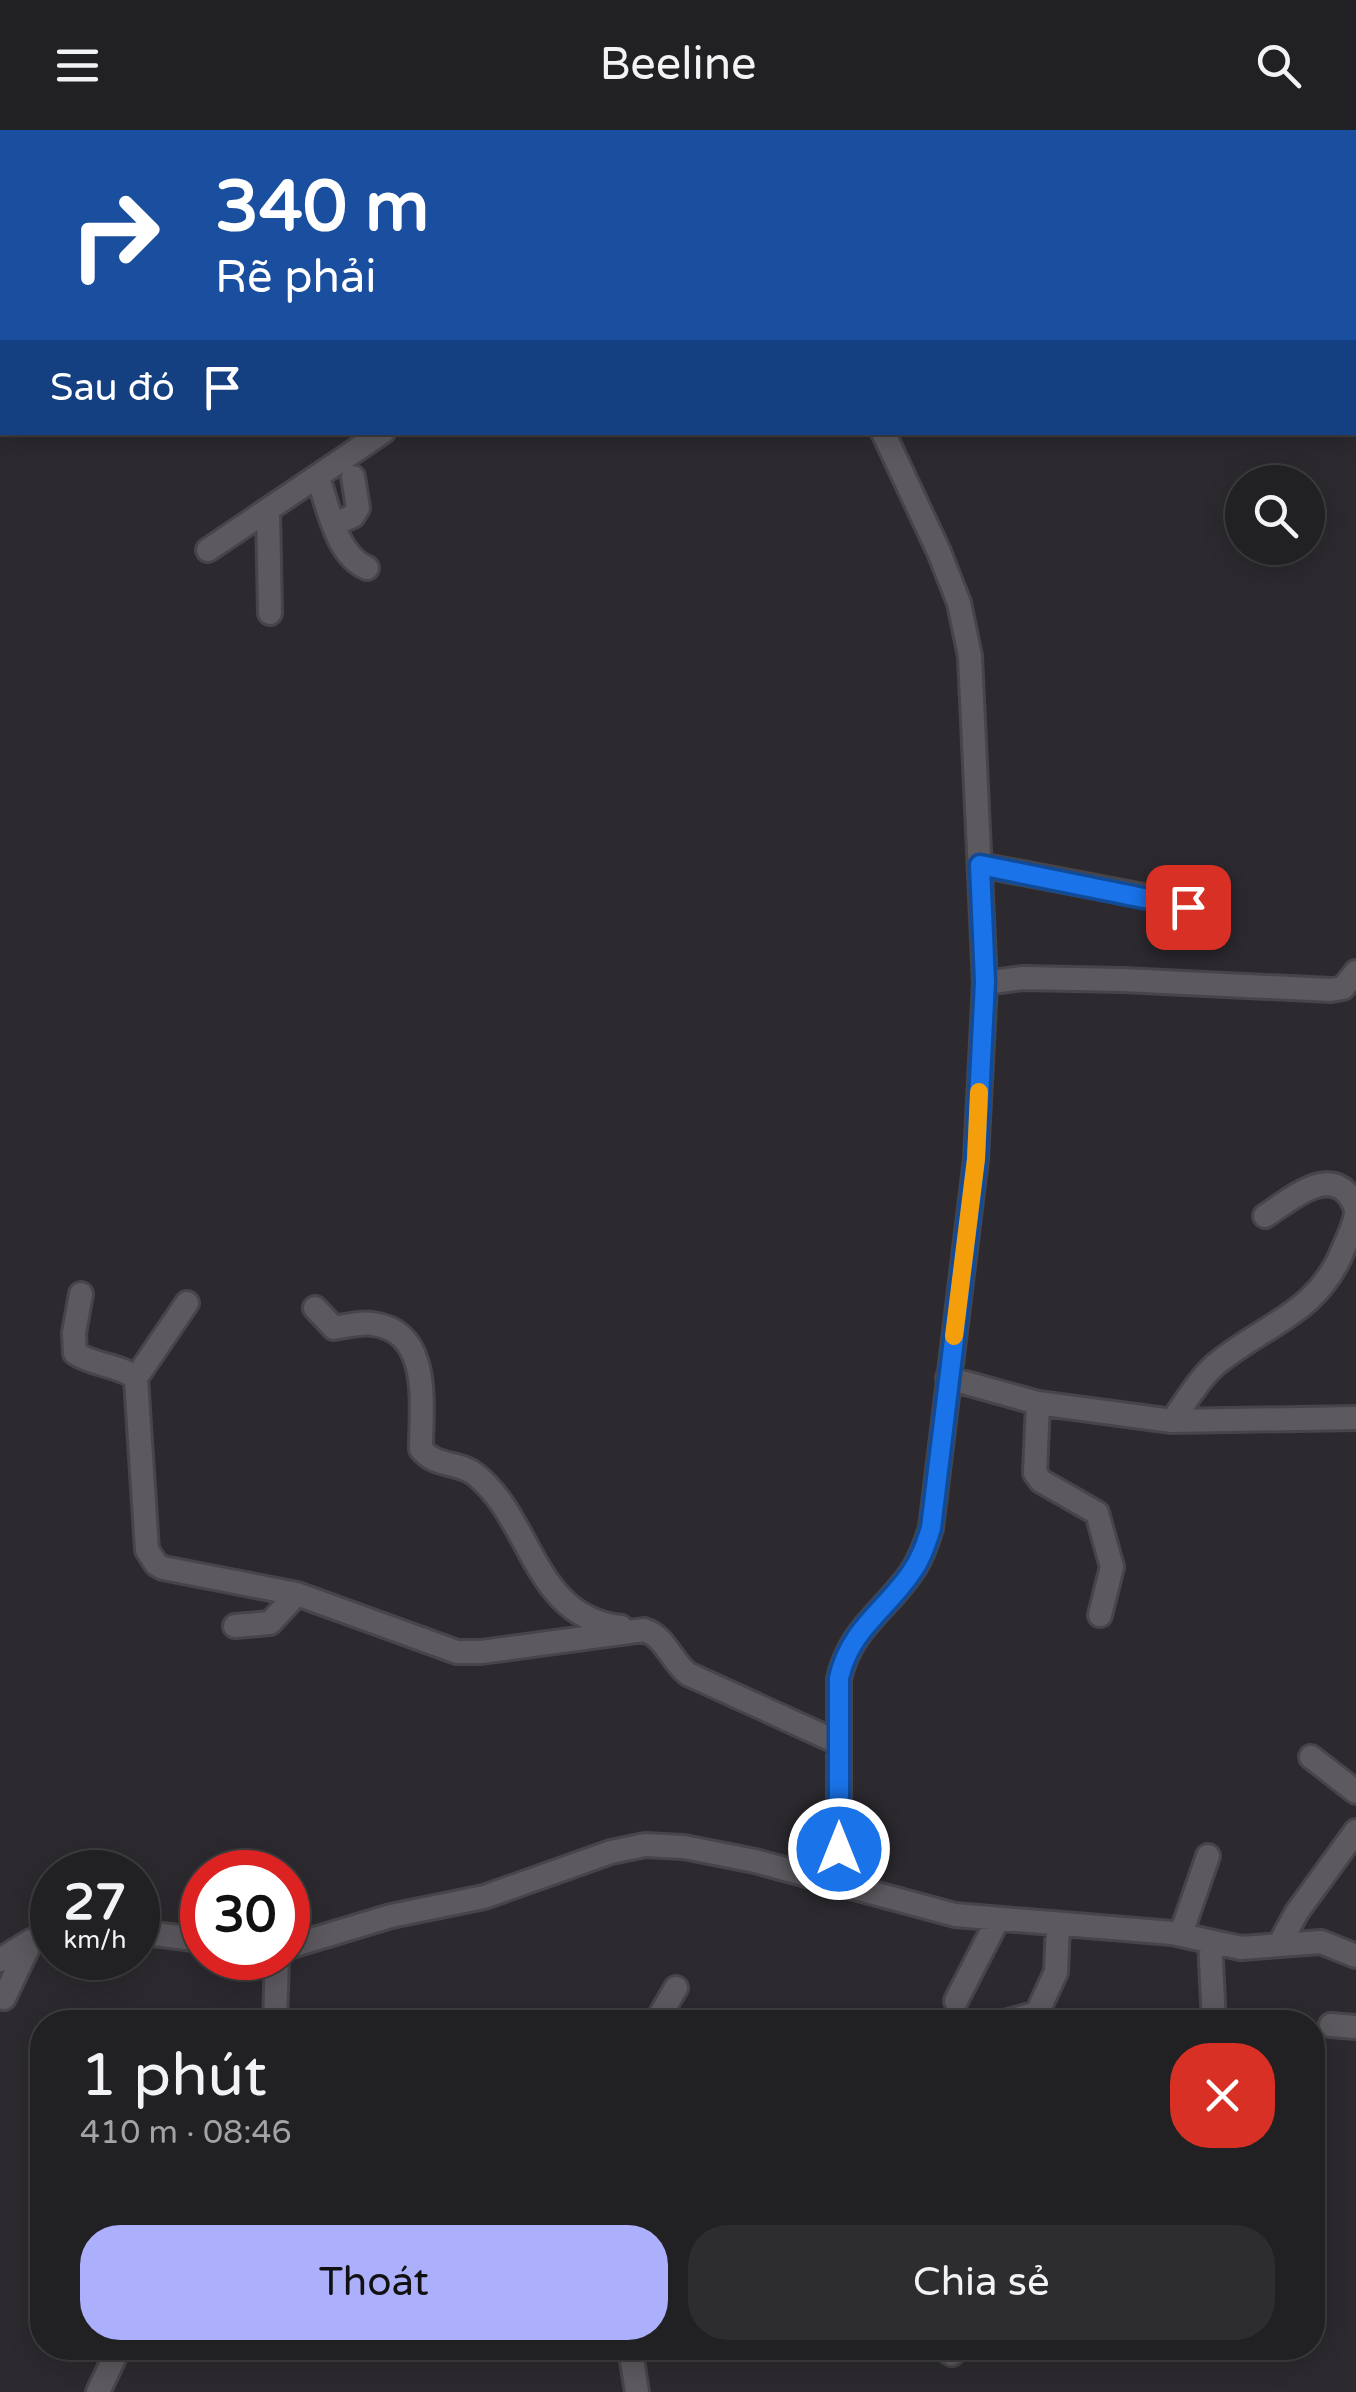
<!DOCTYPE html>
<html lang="vi">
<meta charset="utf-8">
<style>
body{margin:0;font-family:"Varela Round",sans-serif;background:#2d2d30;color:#f1f3f6;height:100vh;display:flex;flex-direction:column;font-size:38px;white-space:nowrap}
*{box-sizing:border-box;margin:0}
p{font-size:32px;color:#a2a3a6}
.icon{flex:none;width:55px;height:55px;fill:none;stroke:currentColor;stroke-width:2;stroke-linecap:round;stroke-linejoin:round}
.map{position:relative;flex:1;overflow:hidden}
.side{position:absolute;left:30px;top:1880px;width:1295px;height:350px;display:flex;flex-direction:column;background:#212023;border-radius:40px;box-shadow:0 5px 25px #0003,0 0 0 2px #3e3e41}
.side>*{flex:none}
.hud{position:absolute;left:0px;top:0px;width:1358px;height:305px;box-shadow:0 5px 25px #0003,0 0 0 2px #3e3e41;background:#1a4fa0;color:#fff;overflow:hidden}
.buttons{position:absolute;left:1225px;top:335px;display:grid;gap:20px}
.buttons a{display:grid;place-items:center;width:100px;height:100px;border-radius:50%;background:#212023;box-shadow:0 5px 25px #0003,0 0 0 2px #3e3e41;font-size:50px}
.speed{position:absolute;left:30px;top:1720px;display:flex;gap:20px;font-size:50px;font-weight:700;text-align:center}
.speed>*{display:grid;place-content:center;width:130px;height:130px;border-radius:50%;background:#212023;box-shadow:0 5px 25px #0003,0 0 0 2px #3e3e41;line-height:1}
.speed small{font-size:25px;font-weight:400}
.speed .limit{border:15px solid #d22;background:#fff;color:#111}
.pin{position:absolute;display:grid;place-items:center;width:85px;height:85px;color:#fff;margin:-42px;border-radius:20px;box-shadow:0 5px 15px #0006}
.me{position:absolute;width:110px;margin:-55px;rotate:0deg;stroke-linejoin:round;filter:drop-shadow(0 0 8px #0008)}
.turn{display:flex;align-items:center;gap:35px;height:210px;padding:0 50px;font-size:45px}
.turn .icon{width:130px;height:130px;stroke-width:2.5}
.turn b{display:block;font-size:70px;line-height:85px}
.then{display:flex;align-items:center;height:95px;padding:0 50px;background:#0003;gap:20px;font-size:38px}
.round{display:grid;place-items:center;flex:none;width:105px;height:105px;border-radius:40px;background:#2d2d30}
.summary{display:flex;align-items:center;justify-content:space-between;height:170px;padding:0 50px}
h1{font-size:60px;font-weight:600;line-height:75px}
.action{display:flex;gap:20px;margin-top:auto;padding:20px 50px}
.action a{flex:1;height:115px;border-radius:40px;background:#acaffb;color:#111;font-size:40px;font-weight:600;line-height:115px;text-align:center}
.action a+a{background:#2d2d30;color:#f1f3f6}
header{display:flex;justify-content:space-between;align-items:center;height:130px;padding:0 50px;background:#212023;font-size:45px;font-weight:600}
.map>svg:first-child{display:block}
</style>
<header><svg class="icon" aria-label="menu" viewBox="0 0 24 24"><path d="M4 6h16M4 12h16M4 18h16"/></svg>Beeline<svg class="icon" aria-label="search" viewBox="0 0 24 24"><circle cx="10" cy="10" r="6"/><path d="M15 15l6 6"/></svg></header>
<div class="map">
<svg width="1356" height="2262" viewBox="0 0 1356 2262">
<rect width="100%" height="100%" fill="#2c2a2f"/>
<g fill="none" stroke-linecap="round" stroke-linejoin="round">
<g stroke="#48454a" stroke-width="28">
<path id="minor" d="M809,0l7,2
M985,2l2,-2
M1355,131h1
M318,348c11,30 18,77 49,90
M268,381l2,102
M335,394l18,-8 5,-8 -5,-31
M208,420l175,-118
M980,735l184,35 47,14
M985,853l38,-5 100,2 208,10 12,-2 13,-16
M81,1164l-7,39 1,20c19,13 43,11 61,25l11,172 9,14 7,4 134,26 160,58h24l163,-22c21,6 27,31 44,44l151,69
M315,1178l19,20c13,-2 27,-6 39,-4 59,8 48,80 48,125 15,19 38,12 55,26 57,46 57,142 145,152
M136,1248l51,-75
M948,1248l90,25 134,18 184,-3
M1038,1273l-3,70 6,8 56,32 15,54 -12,48
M1172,1291c14,-19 29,-46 48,-60 48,-38 98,-49 123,-111 5,-12 12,-25 13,-37 0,-8 -4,-14 -9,-20 -23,-25 -61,10 -82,23
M235,1496l35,-3 27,-29
M1311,1627l45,35
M839,1754v-205c11,-50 46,-68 72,-106 10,-14 15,-29 20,-45l45,-369 9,-176 -15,-327 -11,-53 -20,-51 -56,-120
M138,1802l64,8
M1181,1804l27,-78
M1210,1811l4,81
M1279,1815l18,-33 59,-81
M288,1817l103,-31 93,-19 127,-45 34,-7 39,2 71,14 200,54 217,18 69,15 80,-6 35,14
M0,1830l31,-19 21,-5
M4,1868l27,-57
M956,1871l41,-80
M275,1892l2,-64
M656,1892l20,-34
M1005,1892l32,-9
M1041,1892l-4,-9 19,-41 2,-47
M1331,1895l25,2
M630,2218l7,44
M943,2218l9,6
M98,2262l21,-44"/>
</g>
<use href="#minor" stroke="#5c595f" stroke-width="22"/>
</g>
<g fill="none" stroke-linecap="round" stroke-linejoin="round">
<g stroke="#114b97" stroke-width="25">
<path id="route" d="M839,1719v-171c11,-49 46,-67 72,-105 10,-14 15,-29 20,-45l45,-369 9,-177 -5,-117 208,42"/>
</g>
<use href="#route" stroke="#1a73e8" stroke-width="18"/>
<path stroke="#f59e0b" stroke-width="18" d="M954,1206l22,-177 3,-67"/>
</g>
</svg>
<div class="buttons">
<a><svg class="icon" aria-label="search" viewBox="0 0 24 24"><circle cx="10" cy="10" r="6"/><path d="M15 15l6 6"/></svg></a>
</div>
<div class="speed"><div>27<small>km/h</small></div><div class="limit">30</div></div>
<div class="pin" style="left:1188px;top:777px;background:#d93025"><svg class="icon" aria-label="arrive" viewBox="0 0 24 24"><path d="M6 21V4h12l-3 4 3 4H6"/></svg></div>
<svg class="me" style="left:839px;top:1719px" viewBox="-20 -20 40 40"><circle r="17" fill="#1a73e8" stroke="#fff" stroke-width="3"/><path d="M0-11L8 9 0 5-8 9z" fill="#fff"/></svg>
<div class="hud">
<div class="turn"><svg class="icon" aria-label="right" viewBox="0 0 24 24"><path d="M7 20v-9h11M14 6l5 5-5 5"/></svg><div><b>340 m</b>Rẽ phải</div></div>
<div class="then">Sau đó<svg class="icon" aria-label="arrive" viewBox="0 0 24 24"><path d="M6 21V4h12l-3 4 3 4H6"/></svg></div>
</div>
<section class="side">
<div class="summary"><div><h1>1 phút</h1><p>410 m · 08:46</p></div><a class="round" style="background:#d93025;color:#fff"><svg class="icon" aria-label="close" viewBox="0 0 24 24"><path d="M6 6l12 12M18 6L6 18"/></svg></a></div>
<div class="action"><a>Thoát</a><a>Chia sẻ</a></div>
</section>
</div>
